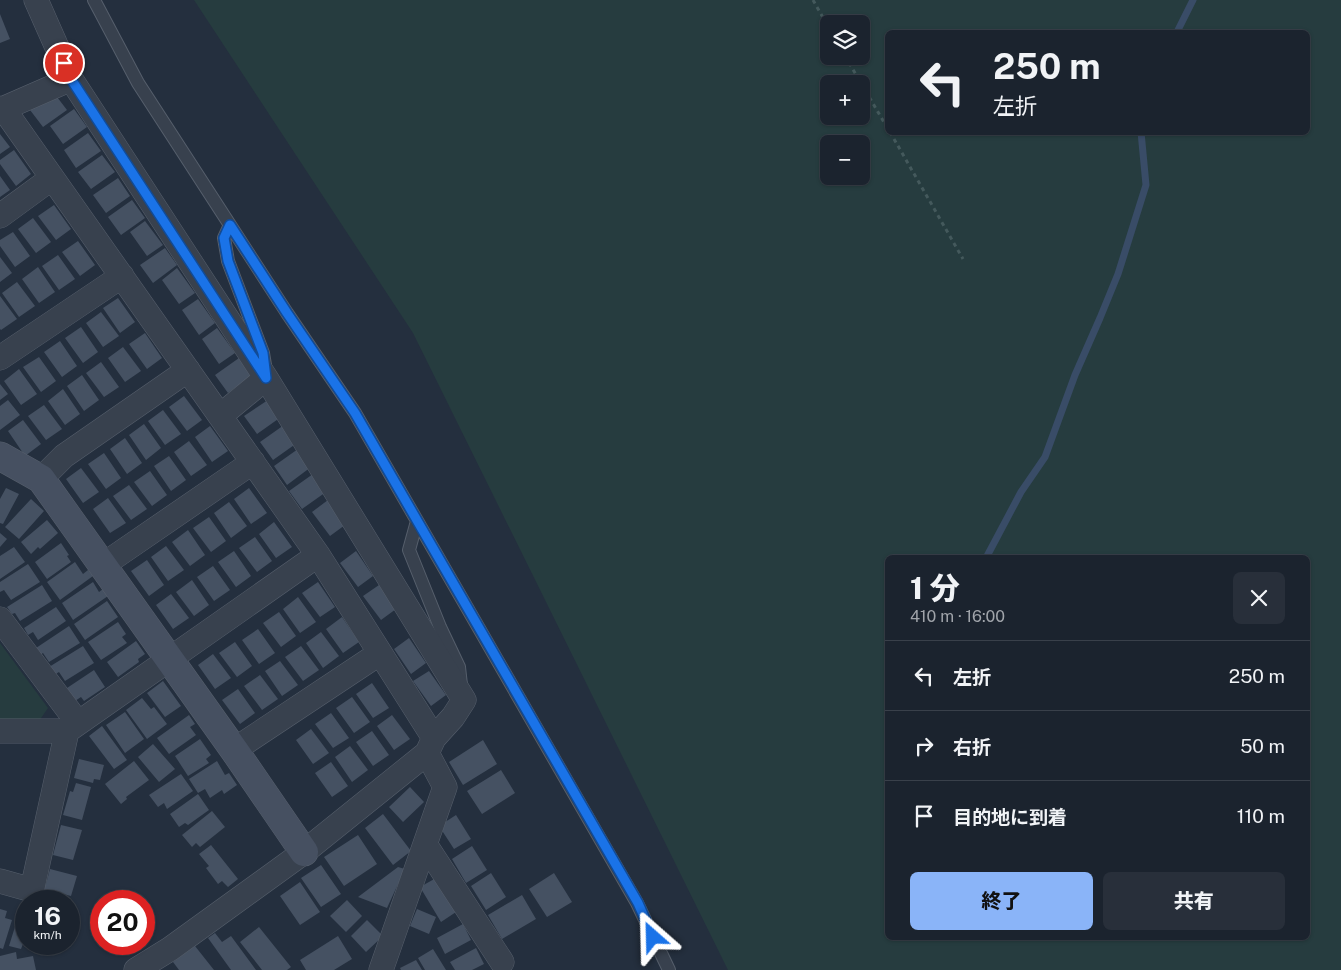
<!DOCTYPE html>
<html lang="ja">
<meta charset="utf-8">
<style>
body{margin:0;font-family:"Public Sans","Noto Sans JP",sans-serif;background:#282f3a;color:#f1f3f6;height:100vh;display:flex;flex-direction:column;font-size:19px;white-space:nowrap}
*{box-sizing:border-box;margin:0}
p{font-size:16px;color:#a0a4aa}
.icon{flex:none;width:28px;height:28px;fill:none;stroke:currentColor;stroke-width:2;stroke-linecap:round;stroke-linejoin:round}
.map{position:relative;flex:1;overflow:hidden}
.drawer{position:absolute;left:885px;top:555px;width:425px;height:385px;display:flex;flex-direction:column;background:#1b232e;border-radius:8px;box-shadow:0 1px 4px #0004,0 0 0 1px #39404a}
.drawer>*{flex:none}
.guide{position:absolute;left:885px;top:30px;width:425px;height:105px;border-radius:8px;box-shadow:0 1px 4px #0004,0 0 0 1px #39404a;background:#1b232e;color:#f1f3f6;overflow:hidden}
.tools{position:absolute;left:820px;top:15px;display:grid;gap:10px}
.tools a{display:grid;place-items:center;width:50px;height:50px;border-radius:8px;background:#1b232e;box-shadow:0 1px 4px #0004,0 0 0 1px #39404a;font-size:25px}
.speed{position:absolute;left:15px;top:890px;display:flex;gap:10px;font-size:25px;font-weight:700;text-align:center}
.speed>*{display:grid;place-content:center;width:65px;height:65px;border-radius:50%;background:#1b232e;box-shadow:0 1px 4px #0004,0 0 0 1px #39404a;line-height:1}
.speed small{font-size:12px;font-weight:400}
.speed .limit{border:8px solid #d22;background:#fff;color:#111}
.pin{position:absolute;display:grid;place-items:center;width:42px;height:42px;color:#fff;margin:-21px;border:2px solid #fff;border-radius:50%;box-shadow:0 1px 5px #0007}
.me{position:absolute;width:55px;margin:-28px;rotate:335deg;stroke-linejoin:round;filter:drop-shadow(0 0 4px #0008)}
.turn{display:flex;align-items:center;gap:18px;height:105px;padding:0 25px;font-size:22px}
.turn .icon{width:65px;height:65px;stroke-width:2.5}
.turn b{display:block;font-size:35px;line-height:42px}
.round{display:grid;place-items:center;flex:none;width:52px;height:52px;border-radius:8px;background:#282f3a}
.overview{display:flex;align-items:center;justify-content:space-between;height:85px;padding:0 25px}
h1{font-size:30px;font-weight:800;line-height:38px}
.button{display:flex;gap:10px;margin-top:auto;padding:10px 25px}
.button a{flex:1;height:58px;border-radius:8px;background:#8ab4f8;color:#111;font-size:20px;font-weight:800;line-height:58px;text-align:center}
.button a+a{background:#282f3a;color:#f1f3f6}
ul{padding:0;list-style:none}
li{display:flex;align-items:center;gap:15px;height:70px;padding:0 25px;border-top:1px solid #39404a}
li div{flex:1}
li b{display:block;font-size:19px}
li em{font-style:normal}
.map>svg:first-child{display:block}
</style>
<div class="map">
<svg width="1341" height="970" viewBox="0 0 1341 970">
<rect width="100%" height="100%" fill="#242f3e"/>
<path fill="#263c3f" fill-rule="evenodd" d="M194,0h1147v970h-613l-315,-637zM829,24h32v32h-32zM888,32h420v100h-420zM829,84h32v32h-32zM829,144h32v32h-32zM888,558h420v380h-420z
M0,643l48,65 -9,13h-39z"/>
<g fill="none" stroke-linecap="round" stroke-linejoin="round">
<path stroke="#394c67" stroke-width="7" d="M1177,32l16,-32
M986,558l35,-66 24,-35 30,-82 25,-57 18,-44 28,-89 -5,-53"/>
</g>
<path fill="#455162" d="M0,14l10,25 -10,4z
M54,93l13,17 -24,17 -13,-17z
M74,109l13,18 -24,17 -13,-18z
M88,133l13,18 -25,17 -12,-18z
M0,134l10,13 -10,7z
M14,150l17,24 -15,12 -16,-22v-4z
M102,155l13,17 -24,17 -13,-17z
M0,176l10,14 -10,7z
M118,178l12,18 -24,17 -13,-18z
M132,200l13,18 -24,17 -13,-18z
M54,205l17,24 -15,11 -18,-24z
M33,218l18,24 -15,11 -18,-24z
M145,221l18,24 -16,11 -17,-24z
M13,232l17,24 -15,11 -15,-21v-6z
M78,241l17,24 -15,11 -18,-24z
M165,248l12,17 -24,18 -13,-18z
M58,255l17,24 -16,11 -17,-24z
M0,257l12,16 -12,9z
M38,267l17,25 -16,11 -17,-24z
M177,268l18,25 -16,11 -17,-24z
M17,282l18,24 -16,11 -17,-24z
M0,296l17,23 -16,11 -1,-1z
M118,298l17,24 -15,11 -17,-25z
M198,299l17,24 -16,12 -17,-25z
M101,312l18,24 -16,11 -17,-24z
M81,327l17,25 -15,11 -18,-25z
M217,328l18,25 -16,11 -17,-25z
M145,333l17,25 -15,11 -18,-25z
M60,341l17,25 -15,11 -18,-25z
M123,347l18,24 -16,11 -17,-24z
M39,357l17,24 -15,11 -18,-25z
M239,358l13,17 -24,18 -13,-18z
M101,362l18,25 -15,10 -18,-24z
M19,369l18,25 -16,11 -17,-24z
M82,375l17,25 -15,11 -17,-25z
M0,384l8,10 -8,6z
M63,389l17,25 -15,11 -17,-24z
M184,396l18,24 -15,11 -18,-24z
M8,400l12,15 -20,15v-24z
M268,400l13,17 -24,17 -13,-18z
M44,405l18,24 -16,11 -18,-24z
M163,410l18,24 -16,11 -17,-24z
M23,420l18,24 -16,12 -17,-25z
M144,424l17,24 -15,12 -17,-25z
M284,425l13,18 -24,17 -13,-18z
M210,426l18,25 -16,11 -17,-25z
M125,438l17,25 -15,11 -17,-25z
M189,441l18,24 -16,11 -17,-24z
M298,449l13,18 -24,18 -13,-19z
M104,453l17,25 -15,11 -18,-25z
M169,456l17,24 -15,11 -17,-25z
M81,468l18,24 -16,11 -17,-24z
M150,471l17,24 -15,11 -18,-24z
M313,474l13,18 -24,17 -13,-18z
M129,485l18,24 -16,11 -18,-24z
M6,488l13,6 -16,30 -3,-1v-24z
M249,488l18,25 -16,11 -17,-25z
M108,498l18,25 -16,10 -17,-24z
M31,499l13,12 -25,28 -14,-12z
M328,500l17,25 -15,11 -18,-24z
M229,502l18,24 -16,12 -17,-25z
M209,517l17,24 -15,11 -18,-24z
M47,520l11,13 -18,16 -2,-2 -7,7 -10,-12z
M274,522l18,25 -16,11 -17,-24z
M188,530l17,25 -15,11 -18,-24z
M0,533l7,6 -7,8z
M255,537l17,24 -15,11 -18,-24z
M61,543l8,12 -2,1 4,6 -24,17 -12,-17z
M166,546l18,24 -16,11 -17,-24z
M14,547l11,15 -25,17v-23z
M234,551l17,25 -15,11 -18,-25z
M356,551l17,25 -15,11 -18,-24z
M147,560l17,25 -15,11 -18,-25z
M75,562l8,12 5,-4 5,6 -33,24 -13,-18z
M28,564l12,18 -29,18 -7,-10 -4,2v-10z
M213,566l17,24 -16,11 -17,-24z
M192,580l17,25 -15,11 -18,-24z
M93,582l6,10 4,-3 5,7 -35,24 -11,-17z
M318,582l17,25 -15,10 -18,-24z
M42,585l10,16 -32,20 -5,-8 -3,1 -5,-7z
M379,585l17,24 -15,11 -18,-24z
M171,594l18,24 -16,11 -17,-24z
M298,597l18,25 -16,11 -17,-24z
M107,601l11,16 -33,23 -11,-16z
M56,607l10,14 -28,19 -5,-8 -5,3 -4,-7z
M279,612l17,24 -15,11 -18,-24z
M342,617l17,25 -16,11 -17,-24z
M118,622l8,12 -4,3 5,6 -26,17 -13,-18z
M69,626l11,17 -31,19 -6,-9 -3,2 -4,-7z
M258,629l17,24 -16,11 -17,-24z
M321,632l18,24 -16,12 -17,-25z
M409,638l17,25 -15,11 -17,-25z
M136,641l9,13 -7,5 1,3 -21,15 -11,-15z
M235,642l17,24 -15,11 -18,-24z
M83,646l11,17 -29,18 -6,-9 -5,3 -5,-8z
M301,646l18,24 -16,11 -18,-24z
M213,654l18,24 -16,11 -17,-24z
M280,661l18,24 -16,11 -17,-25z
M94,670l11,17 -21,14 -3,-4 -6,4 -8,-13z
M429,671l17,24 -15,11 -18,-25z
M260,675l18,24 -16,11 -18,-24z
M163,681l18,25 -16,11 -18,-24z
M372,683l17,25 -16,10 -17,-24z
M238,689l17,24 -15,11 -18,-24z
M352,697l18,25 -16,11 -18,-25z
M142,698l9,11 3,-2 13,17 -20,15 -21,-29z
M125,712l19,27 -19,14 -19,-28z
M331,713l18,25 -16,10 -18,-24z
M189,715l6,9 -5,3 6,8 -27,19 -12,-16z
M392,715l18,24 -16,11 -17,-24z
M102,726l25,34 -13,9 -25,-33z
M311,729l18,24 -16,11 -17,-24z
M372,731l17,24 -16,11 -17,-24z
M200,739l11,16 -5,4 3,4 -21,13 -13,-20z
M483,740l14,24 -34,21 -14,-23z
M153,744l22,25 -16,13 -21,-25z
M350,746l18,24 -16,12 -17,-25z
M79,759l25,6 -4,15 -6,-1 -1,4 -19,-5z
M134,761l15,19 -23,17 1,2 -6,5 -16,-20z
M217,761l8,14 4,-2 8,12 -13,9 -2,-4 -12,8 -5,-9 -7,4 -9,-14z
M331,762l17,24 -16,11 -17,-24z
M501,770l14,23 -33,21 -15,-23z
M181,774l12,17 -26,18 -3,-6 -6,4 -9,-12z
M76,783l15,4 -9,33 -19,-5 7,-24 3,1z
M410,787l14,15 -21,20 -14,-15z
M198,794l11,16 -21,15 -3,-2 -6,4 -9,-13z
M212,811l13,16 -25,20 -4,-4 -4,4 -10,-12z
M383,814l28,37 -18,14 -28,-37z
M456,815l15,24 -17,10 -15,-23z
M61,825l21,5 -9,30 -20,-5z
M358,835l19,29 -33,22 -20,-29z
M211,845l27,34 -10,8 -6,-6 -4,3 -12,-16 3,-2 -10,-12z
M472,846l15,24 -21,13 -14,-24z
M321,865l20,29 -20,13 -20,-29z
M398,867l7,2 -18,39 -29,-11z
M50,869l27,7 -6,20 -12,-3 -1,4 -16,-4 2,-9h2z
M491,873l15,24 -20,13 -15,-24z
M554,873l18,29 -25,15 -18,-28z
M436,878l20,34 -15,10 -21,-35z
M300,882l20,30 -20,13 -20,-29z
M522,895l14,24 -34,20 -14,-24z
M41,896l15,5h-16z
M347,900l15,16 -16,16 -16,-16z
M0,909l7,2 -2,7 7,2 -9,29 -3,-1z
M417,909l19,8 -7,17 -19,-8z
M18,917l8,3v24h7l-1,2 -9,-2 -2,5 -12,-3z
M367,920l16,16 -17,16 -15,-16z
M463,924l8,16 -26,14 -8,-16z
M259,927l32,40 -4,3h-25l-22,-28z
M215,933l7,9 9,-6 25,34h-25l-23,-32z
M338,936l14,23 -18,11h-28l-6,-10z
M195,946l19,24h-35l-6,-8z
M476,948l8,16 -12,6h-17l-5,-8z
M433,949l13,21h-21l-7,-12z
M16,952l1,7 16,-3 3,14h-36v-14z
M416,960l6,10h-21l-1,-2z"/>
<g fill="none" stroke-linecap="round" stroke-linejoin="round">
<g stroke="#565f6c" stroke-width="14">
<path id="lane" d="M94,0l44,83 149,230 68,100 282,490 32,67
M230,225l-6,13 4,23 35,92 2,12
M417,521l-8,29 31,77 19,40 2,18"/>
</g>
<g stroke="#565f6c" stroke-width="25">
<path id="street" d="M36,0l35,79 195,299 198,322 -11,17 -19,21 -7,15 -123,99 -134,97 -34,21
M3,108l315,447 116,183
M0,110l71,-31
M0,216l52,-38
M0,358l122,-82
M220,416l46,-38
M41,479l23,-23 124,-86
M103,565l150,-103
M0,619l78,104
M0,731h67
M234,750l146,-97
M425,844l77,118
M0,881l32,9 35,-159 251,-176
M381,970l64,-183 -18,-34"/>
</g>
<g stroke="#565f6c" stroke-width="29">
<path id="secondary" d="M0,456l41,23 193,271 70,102"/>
</g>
<path stroke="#44595c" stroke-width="3" stroke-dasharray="4 4" stroke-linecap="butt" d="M813,0l16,28
M845,56l43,73
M890,132l73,127"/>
<use href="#lane" stroke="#38414e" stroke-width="12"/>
<use href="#street" stroke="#38414e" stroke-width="24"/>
<use href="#secondary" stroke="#465061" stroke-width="28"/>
</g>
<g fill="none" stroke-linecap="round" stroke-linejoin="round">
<g stroke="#114b97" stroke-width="12">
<path id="route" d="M64,63l7,16 195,299 -3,-25 -35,-92 -4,-23 6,-13 57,88 68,100 283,490 15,34"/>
</g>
<use href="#route" stroke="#1a73e8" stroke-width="9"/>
</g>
</svg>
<div class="tools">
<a><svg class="icon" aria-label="layers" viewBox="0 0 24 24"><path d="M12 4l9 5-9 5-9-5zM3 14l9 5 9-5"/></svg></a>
<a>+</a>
<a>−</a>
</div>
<div class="speed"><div>16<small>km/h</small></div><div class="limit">20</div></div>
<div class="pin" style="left:64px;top:63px;background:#d93025"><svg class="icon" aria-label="arrive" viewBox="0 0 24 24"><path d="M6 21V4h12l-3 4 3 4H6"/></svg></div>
<svg class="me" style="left:653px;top:937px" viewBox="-20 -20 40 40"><path d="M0-17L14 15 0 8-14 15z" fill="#1a73e8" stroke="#fff" stroke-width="4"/></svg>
<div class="guide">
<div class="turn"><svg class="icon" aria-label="left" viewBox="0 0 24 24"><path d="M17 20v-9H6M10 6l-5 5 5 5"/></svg><div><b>250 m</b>左折</div></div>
</div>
<section class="drawer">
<div class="overview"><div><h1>1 分</h1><p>410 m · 16:00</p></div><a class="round"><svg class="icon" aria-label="close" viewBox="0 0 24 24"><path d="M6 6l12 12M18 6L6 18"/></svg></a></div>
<ul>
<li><svg class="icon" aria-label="left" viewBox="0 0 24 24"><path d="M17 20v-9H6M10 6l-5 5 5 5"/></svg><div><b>左折</b></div><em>250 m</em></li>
<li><svg class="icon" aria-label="right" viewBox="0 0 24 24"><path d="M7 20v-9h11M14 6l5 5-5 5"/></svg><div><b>右折</b></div><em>50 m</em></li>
<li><svg class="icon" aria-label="arrive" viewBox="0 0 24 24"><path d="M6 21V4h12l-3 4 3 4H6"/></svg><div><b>目的地に到着</b></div><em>110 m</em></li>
</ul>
<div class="button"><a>終了</a><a>共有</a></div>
</section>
</div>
